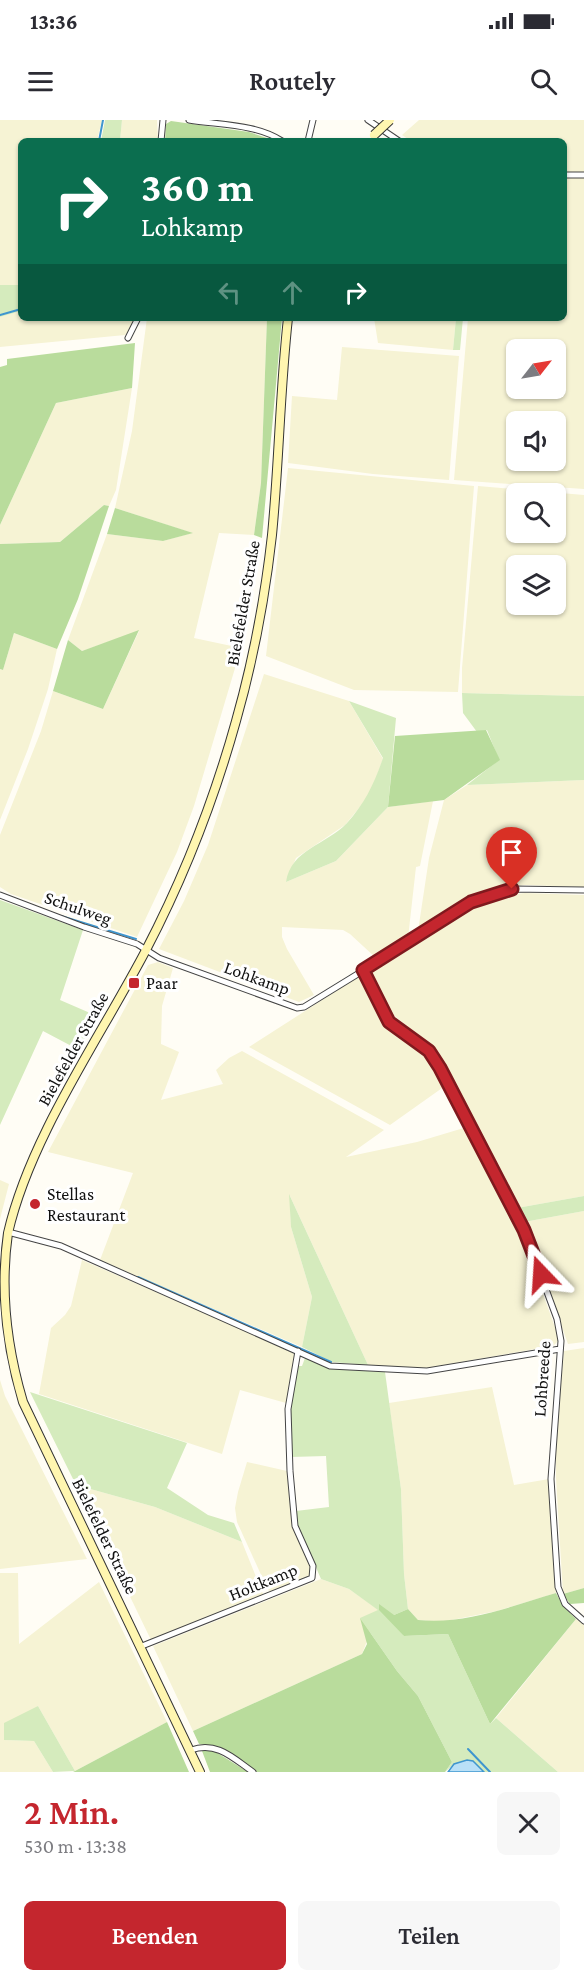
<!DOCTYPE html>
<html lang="de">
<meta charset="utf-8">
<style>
body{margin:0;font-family:"Crimson Pro",serif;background:#f7f7f7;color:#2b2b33;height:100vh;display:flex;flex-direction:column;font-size:22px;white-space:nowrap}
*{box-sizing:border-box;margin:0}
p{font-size:20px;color:#7c7c81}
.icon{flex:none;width:33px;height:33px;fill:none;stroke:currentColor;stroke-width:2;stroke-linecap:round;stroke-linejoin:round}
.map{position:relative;height:1652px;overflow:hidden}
.side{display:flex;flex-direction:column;background:#fff;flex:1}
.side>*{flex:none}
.guide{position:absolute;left:18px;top:18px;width:549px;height:183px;border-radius:9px;box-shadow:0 2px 4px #0004;background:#0b6e4f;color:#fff;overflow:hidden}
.needle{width:39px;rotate:59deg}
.controls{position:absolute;left:506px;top:219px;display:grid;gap:12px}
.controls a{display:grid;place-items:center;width:60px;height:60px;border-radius:9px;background:#fff;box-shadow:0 2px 4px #0004;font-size:30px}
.pin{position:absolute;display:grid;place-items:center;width:51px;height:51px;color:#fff;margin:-62px -26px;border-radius:50% 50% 50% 0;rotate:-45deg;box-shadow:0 0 6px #0007}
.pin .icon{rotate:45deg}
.me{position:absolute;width:66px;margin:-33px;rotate:340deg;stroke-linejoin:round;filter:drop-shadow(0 0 4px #0008)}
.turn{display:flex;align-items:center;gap:21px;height:126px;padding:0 24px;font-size:27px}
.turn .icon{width:78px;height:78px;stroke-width:2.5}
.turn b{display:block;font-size:42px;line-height:51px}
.lanes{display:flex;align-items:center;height:57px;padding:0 24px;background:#0003;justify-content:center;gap:30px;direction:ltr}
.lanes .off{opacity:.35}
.round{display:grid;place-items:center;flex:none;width:63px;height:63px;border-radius:9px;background:#f7f7f7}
.headline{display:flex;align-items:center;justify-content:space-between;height:102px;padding:0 24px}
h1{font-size:36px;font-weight:600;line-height:45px;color:#c4262e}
.cta{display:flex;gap:12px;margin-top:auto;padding:12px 24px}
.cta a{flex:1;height:69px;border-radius:9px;background:#c4262e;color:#fff;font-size:24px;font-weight:600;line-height:69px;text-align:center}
.cta a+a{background:#f7f7f7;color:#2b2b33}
.status{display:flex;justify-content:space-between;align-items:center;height:42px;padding:0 30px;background:#fff;direction:ltr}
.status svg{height:16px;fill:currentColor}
header{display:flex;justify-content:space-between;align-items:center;height:78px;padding:0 24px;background:#fff;font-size:27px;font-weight:600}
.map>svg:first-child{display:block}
</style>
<div class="status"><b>13:36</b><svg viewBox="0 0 49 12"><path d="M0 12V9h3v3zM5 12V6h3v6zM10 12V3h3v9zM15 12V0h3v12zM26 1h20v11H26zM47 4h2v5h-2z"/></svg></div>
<header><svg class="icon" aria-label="menu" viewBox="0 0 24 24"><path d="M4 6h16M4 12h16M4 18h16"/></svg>Routely<svg class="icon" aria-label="search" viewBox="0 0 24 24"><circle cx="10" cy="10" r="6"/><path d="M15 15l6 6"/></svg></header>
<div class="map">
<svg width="584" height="1652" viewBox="0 0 584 1652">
<rect width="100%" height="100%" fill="#fffdf5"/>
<path fill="#f6f3d4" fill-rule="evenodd" d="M0,0h102l-5,21h-76v144l-5,2 -16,-2z
M122,0h35l1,21h-38z
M419,0h165v369l-130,-9 14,-162h96v-177h-153l-9,-6zM516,230h39v38h-39zM516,302h39v38h-39z
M21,191v7h114l-4,11 -6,6 -125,12v-30z
M147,198h120l-6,165 -7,52 -35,-2 -25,105 47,10 -47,158 -17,46 -40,85 -126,-43 -11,-7v-52l41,-104 12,-40 50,18 36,-78 -57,20 -14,-11 39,-106 56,7 29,-8 -77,-25 17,-77z
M374,198h82l-3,32 -75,-7z
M342,227l117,9 -10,124 -76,-6 -85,-11 4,-67 45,4z
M132,268l-16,102 -7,16 -5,-1 -44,37 -60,2v-19l56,-122z
M288,348l186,18 -16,206 -104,-2 -88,-34z
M478,366l106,9v201l-122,-3v-25zM516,374h39v38h-39zM516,446h39v38h-39z
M14,513l43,16 -9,40 -20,60 -28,71v-151l3,1z
M264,554l85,27 34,58 -11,30 -8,13 -19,23 -49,33 -10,24 50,-21 52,-54 45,-6 -13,65 -4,1 -8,71 -32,20 -26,-24 -7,-4 -61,-3v10l5,12 27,46 -15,7 -140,-53 25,-48 24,-56z
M584,660v107l-60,-2 -30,5 -25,9 -51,32 11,-73 15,-58 23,-15z
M525,773l59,2v301l-67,12 -72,-143 -12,-18 -46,-37 -16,-40 102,-64 25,-10z
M158,842l15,6 -11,38 -1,38 18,8 -18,48 62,-16 -7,-14 13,-12 13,-7 142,79 -38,27 71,-15 50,-15 53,103 36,100 2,11 -5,5 -127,22 -58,-3 -78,-169 1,31 21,70 -10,50 -202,-87 33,-87 -85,-21 100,-187z
M358,857l8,6 20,39 41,30 18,34 -55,39 -141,-78z
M0,1060l9,4 -9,35z
M584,1091v131l-16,2 -44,-122z
M82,1140l210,91 3,5 -9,47 -46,-13 -18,64 -183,-60 12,-66 14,-13 6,-9z
M584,1228v240l-21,6 -7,-116v-40l8,-87z
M0,1260l5,16 82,163 -87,10z
M492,1267l22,98 35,-6 7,114 -59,18 -55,11 -24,-2 -10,-11 -4,-35 -3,-85 -12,-86z
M247,1342l40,9 6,56 18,40 -1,10 -36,16 -6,-3 -31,-68 -2,-14 3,-16z
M76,1365l79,22 87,35 21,52 -2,3 -110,43z
M0,1453h18l1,71 80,-62 68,140 -92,49 -37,-65 -34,34 30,1 19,31h-53z
M321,1459l28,10 30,21 -17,44 -169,77 -40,-85z
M576,1499l8,6v147h-26l-62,-54z"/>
<path fill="#d5ebbd" d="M105,0h17l-2,21h-19z
M0,165h21v26l-21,6z
M456,198h7l-3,32h-7z
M462,573l122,3v84l-117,5 32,-25 -12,-30 -10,2 -14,-19z
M349,581l47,17 -8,89 -52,54 -50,21c5,-33 40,-37 61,-59 18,-20 27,-39 36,-65z
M0,780l83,30 -23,70 37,16 -18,34 -36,-19 -43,94z
M289,1074l79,171 -36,-3 -30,-15 10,-50 -21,-70z
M584,1076v15l-60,11 -7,-14z
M305,1238l26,11 54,3 16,117 3,85 4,35 -14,6 10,21 44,-2 42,90 6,-6 62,54h-74l-11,-11 -19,3 -9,8 7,-10 -34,-66 -21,-25 -37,-53 18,-8 -29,-21 -28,-10 -23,-53 -2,-15 33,-4 -3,-51 -35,1 -1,-48 7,-43h5z
M30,1272l157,51 -20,45 41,27 26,8 8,19 -87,-35 -79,-22z
M38,1586l37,65 -22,1 -19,-31 -30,-1v-17z"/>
<path fill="#b9dc9c" d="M171,1l78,11 27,9h-111l1,-17z
M267,198h15l-20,220 -8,-3 7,-52z
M135,223l-3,45 -76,15 -56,122v-158l7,-2v-6z
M104,385l5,1 -31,93 -21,50 -43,-16 -11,37 -3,-1v-125l60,-2z
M115,388l78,25 -30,8 -56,-7z
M139,510l-36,79 -50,-18 15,-51 14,11z
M486,610l14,30 -56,40 -56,7 7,-71z
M584,1468v15l-14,1 -7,-10z
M556,1473l7,13 13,13 -86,105 -42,-90 -44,2 -25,-26v-6l15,11 14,-6 10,11c47,5 94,-14 138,-27z
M360,1498l37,53 21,25 34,66 -7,10h-188l-37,-25 -21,-3 -6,-13 169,-77 5,-10z
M167,1602l22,50h-116l2,-1z
M211,1629l37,23h-38l-8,-21z"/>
<path fill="#b9e0f7" stroke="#3f96cf" stroke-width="1.5" d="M467,1640l6,1 11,11h-36l6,-8z"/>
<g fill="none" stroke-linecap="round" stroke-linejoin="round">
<path stroke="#3f96cf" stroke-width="2" d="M99,21l4,-21
M0,195l21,-6
M61,796l75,23
M138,1157l193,85
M468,1629l22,23"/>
<g stroke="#444" stroke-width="7">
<path id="street" d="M189,0c30,5 68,4 93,21
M368,0l31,21
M161,21l2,-21
M308,21l5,-21
M564,55h20
M128,218l10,-20
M0,775l84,32 53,17 22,14 138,50 7,-1 179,-110 29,-8 72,1
M363,851l26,51 40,29 11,17 84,162 33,89 4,22 -10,138 7,108 7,17 19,17
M8,1112l53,14 269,120 97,5 133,-22
M142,1526l170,-68 1,-12 -18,-40 -5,-55 -2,-62 10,-58
M191,1630c26,-9 42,8 62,22"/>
</g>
<g stroke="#333" stroke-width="10">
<path id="secondary" d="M200,1652l-177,-370c-16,-54 -23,-113 -15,-169 22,-96 92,-195 138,-283 38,-73 68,-150 90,-229 17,-60 29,-123 36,-186 7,-72 8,-145 16,-217"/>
</g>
<use href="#street" stroke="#fff" stroke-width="5"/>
<use href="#secondary" stroke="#fff6b0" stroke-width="8"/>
<g stroke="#333" stroke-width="10" stroke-linecap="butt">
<path id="secondary-bridge" d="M374,15l16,-15"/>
</g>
<use href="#secondary-bridge" stroke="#fff6b0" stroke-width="8"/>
</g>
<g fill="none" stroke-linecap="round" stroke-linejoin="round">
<g stroke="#7f191e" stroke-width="15">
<path id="route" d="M512,769l-41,13 -108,68 26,52 40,29 11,17 84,162 17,44"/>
</g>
<use href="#route" stroke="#c4262e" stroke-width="10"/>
</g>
<g fill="#c4262e" stroke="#fff" stroke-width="2">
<rect x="128" y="857" width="12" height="12" rx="3"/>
<circle cx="35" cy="1084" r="6"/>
</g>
<g text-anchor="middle" stroke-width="6" stroke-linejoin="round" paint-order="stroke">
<g font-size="18" fill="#111" stroke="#fff">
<text transform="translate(243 483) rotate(-80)" y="6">Bielefelder Straße</text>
<text transform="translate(78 788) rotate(19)" y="6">Schulweg</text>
<text transform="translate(257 858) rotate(20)" y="6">Lohkamp</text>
<text transform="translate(73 929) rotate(-61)" y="6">Bielefelder Straße</text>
<text transform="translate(542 1259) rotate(-86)" y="6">Lohbreede</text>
<text transform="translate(105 1416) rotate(64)" y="6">Bielefelder Straße</text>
<text transform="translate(263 1462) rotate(-22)" y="6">Holtkamp</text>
</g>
<g font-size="18" fill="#111" stroke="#fff" text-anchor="start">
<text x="146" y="869">Paar</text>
<text x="47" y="1080">Stellas<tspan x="47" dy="21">Restaurant</tspan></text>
</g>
</g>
</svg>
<div class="controls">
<a><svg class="needle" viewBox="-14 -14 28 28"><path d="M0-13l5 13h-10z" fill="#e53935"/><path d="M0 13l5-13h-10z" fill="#7c7c81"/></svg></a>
<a><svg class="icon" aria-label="sound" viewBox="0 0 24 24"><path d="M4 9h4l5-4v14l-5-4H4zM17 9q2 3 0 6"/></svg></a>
<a><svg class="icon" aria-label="search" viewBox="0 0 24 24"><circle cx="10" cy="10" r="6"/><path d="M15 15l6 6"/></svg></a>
<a><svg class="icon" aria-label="layers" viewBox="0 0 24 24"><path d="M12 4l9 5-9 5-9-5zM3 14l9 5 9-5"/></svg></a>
</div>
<div class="pin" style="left:512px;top:769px;background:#d93025"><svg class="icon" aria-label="arrive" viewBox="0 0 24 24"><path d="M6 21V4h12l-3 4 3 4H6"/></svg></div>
<svg class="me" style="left:541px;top:1154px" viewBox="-20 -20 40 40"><path d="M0-17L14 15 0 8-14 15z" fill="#c4262e" stroke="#fff" stroke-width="4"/></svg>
<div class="guide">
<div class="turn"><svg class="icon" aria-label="right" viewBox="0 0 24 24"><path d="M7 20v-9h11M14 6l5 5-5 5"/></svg><div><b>360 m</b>Lohkamp</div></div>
<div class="lanes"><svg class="icon off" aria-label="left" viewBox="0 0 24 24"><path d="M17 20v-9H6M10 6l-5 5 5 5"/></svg><svg class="icon off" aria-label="ahead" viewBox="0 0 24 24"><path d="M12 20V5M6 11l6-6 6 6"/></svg><svg class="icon" aria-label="right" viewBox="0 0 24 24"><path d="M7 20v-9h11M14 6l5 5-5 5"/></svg></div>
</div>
</div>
<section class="side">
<div class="headline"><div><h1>2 Min.</h1><p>530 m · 13:38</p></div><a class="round"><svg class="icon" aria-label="close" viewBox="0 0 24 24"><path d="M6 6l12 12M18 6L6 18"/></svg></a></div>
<div class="cta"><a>Beenden</a><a>Teilen</a></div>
</section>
